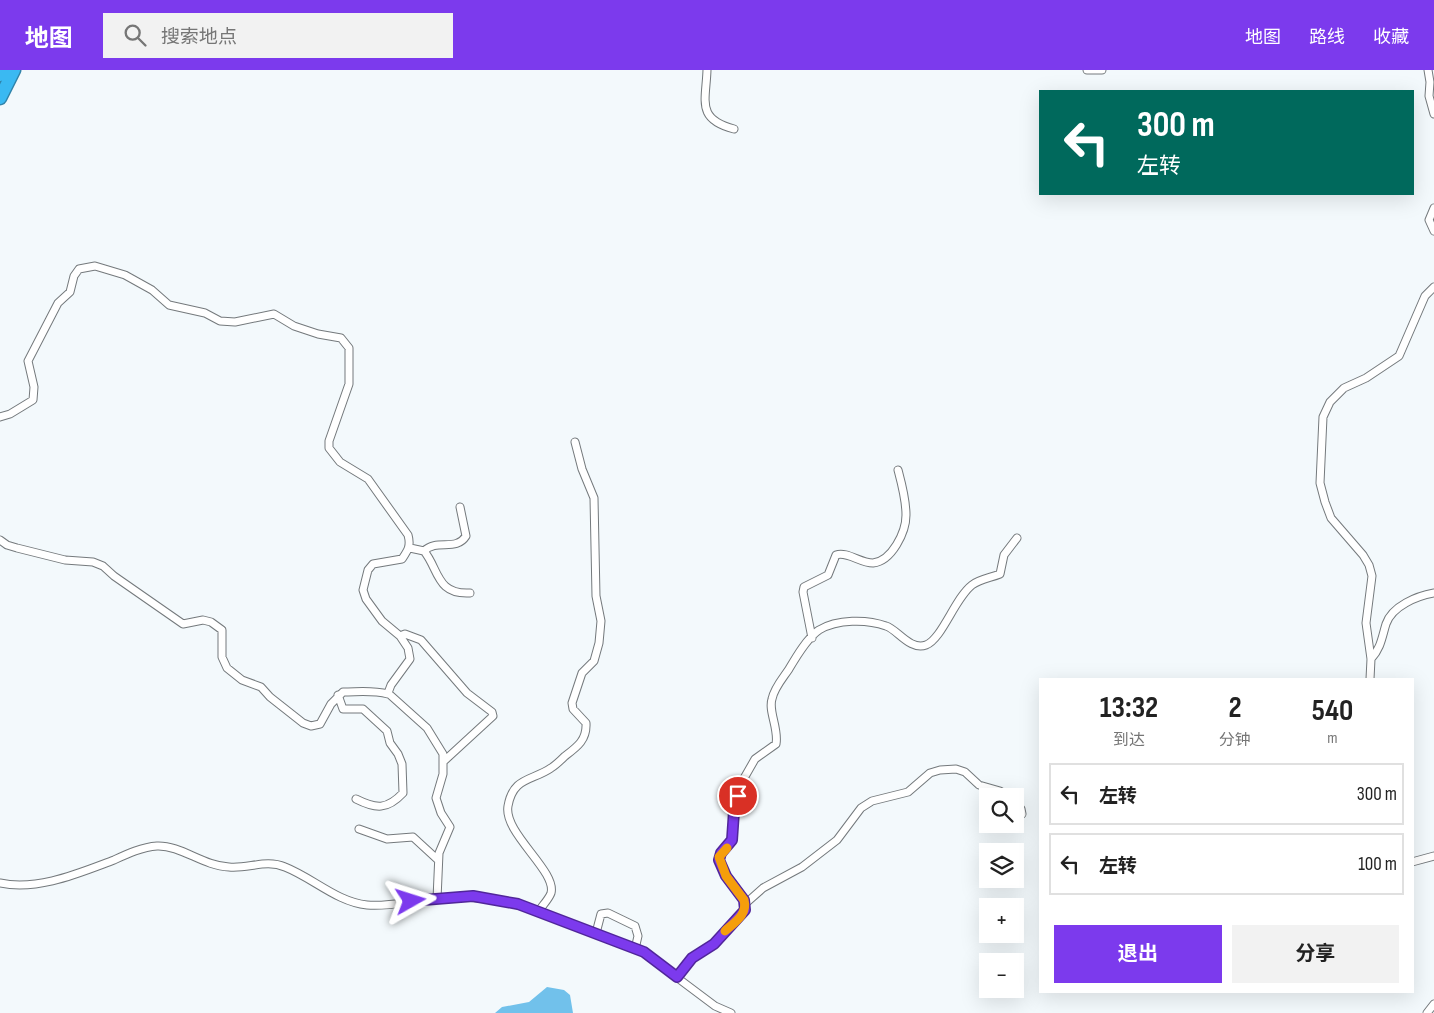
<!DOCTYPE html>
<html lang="zh">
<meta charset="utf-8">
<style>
body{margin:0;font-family:"Sofia Sans Condensed","Noto Sans SC",sans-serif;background:#f2f2f2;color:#222;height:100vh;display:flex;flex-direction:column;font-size:19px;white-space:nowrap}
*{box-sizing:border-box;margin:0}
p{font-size:16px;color:#767676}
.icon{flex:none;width:28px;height:28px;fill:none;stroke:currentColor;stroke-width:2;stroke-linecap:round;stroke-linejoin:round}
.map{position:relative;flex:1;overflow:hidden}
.side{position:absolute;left:1039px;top:608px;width:375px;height:315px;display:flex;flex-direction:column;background:#fff;border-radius:0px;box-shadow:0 5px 20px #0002}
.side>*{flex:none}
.guide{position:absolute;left:1039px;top:20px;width:375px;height:105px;border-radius:0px;box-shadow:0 5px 20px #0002;background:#00695c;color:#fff;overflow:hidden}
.controls{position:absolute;left:979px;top:718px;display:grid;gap:10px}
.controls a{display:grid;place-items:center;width:45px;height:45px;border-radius:0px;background:#fff;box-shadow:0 5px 20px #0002;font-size:25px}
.pin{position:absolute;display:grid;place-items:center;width:42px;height:42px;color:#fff;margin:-21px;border:2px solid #fff;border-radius:50%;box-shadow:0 1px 5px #0007}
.me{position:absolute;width:55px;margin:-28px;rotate:84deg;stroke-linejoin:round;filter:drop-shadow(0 0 4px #0008)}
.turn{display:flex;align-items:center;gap:18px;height:105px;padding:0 15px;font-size:22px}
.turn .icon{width:65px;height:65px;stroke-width:2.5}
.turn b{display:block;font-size:35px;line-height:42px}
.eta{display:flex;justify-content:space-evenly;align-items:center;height:85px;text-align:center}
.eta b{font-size:30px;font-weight:700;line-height:35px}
.action{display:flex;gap:10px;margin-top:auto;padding:10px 15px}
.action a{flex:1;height:58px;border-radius:0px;background:#7c3aed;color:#fff;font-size:20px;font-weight:700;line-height:58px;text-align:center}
.action a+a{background:#f2f2f2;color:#222}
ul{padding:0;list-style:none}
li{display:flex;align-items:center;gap:15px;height:62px;margin:0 10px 8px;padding:0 5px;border:2px solid #e0e0e0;border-radius:0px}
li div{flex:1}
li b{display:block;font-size:19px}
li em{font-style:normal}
header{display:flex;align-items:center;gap:30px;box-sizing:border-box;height:70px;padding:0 25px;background:#7c3aed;color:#fff}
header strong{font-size:24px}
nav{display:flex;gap:28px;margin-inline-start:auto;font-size:18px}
.search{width:350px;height:45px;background:#f2f2f2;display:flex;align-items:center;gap:12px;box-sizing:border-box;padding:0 18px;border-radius:0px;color:#767676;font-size:19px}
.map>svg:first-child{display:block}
</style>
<header>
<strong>地图</strong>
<div class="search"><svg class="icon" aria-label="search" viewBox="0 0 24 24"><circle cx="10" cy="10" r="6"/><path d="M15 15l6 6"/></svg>搜索地点</div>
<nav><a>地图</a><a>路线</a><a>收藏</a></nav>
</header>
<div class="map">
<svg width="1434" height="943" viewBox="0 0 1434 943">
<rect width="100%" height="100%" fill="#f3f9fc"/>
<path fill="#71c1eb" d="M547,917l17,3 6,5 3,18h-78l7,-6 27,-5z"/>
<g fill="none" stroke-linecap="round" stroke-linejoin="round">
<g stroke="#74797c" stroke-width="9">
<path id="street" d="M707,0c-1,31 -11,49 27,59
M1087,0h15
M1428,0l2,12 -1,14 5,18
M1434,138l-5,12 5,11
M0,347l10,-3 23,-14 1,-13 -6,-26 30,-58 12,-11 4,-16 5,-7 16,-3 30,9 27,15 17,15 36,8 15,8 15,1 39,-8 20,12 24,8 23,4 8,10v36l-20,57v7l11,14 28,17 40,56c3,11 0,15 -6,24l-29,5 -5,6 -5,20 3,9 16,22 18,15 8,12 2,11 -19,26 -3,8 39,35 16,26v20l-7,24 5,15 9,14 -11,26 -2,46
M0,470l7,5 10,3 48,12 28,2 10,4 11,10 69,48 20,-4 8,2 11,8v27l5,11 15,12 19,7 9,10 33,26 8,3 9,-2 11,-20 12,-12c16,0 29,-2 45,2
M410,478l14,3c15,18 12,44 46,42
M424,481c13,-13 32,1 42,-15l-6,-29
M400,566l5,-2 16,6 46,53 25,19 1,4 -49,45
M812,568l-9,-46 1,-5 24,-12 8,-20c11,-4 24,8 37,8 19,-2 33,-31 33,-48 0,-16 -4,-30 -8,-45
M1371,589c10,-11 11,-22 15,-35 6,-18 31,-28 48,-31
M1370,609l1,-20 -5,-36 6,-47 -3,-11 -6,-10 -32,-37 -6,-16 -5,-19 3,-66 7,-15 14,-14 22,-10 33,-22 26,-60 9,-9
M338,625l5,14h20l24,22 3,12 8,11 4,10 1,29c-16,17 -27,16 -47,6
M1015,732l6,7 1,5
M359,759l28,10 26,-2 25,23
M1412,792l22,-6
M0,813c38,8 79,-10 114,-23 13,-6 28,-13 43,-14 24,-1 46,20 72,21 19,2 37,-8 56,0 28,11 52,35 82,38 18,2 39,-3 57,-5 33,-4 61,-4 94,4l125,48 72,54 16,7
M745,834l18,-16 39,-21 35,-27 24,-32 11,-7 36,-9 22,-19 10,-3 16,-1 9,3 14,13 21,6 8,5
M538,842c4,-6 11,-13 13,-19 6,-22 -48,-60 -43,-87 5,-29 24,-25 43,-38 5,-3 10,-8 14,-12 12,-9 22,-16 21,-33l-13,-14 -1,-6 10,-30 12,-12 5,-18 2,-22 -5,-25 -2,-98 -12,-29 -7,-27
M596,863l5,-19 7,-1 27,13 3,10 -3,13
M677,907l15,-19 23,-14 30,-34c1,-20 -24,-32 -26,-53l13,-17 2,-29 9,-31 12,-21 21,-15c3,-15 -8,-33 -4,-45 2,-11 11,-21 17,-30 7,-12 18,-31 30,-39 18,-11 48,-11 67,-4 11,3 24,25 40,19 16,-6 29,-47 46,-60 8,-6 18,-7 28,-11l4,-19 13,-17
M1427,943l7,-9"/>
</g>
<g stroke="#3184aa" stroke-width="15">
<path id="highway" d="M0,5l3,-5
M0,28l14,-28"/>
</g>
<use href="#street" stroke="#fff" stroke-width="7"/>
<use href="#highway" stroke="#3ab9f2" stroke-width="12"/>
</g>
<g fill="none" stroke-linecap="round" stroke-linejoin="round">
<g stroke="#51269a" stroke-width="12">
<path id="route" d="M411,831l62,-5 45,8 126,48 33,25 15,-19 22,-14 31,-34 -1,-10 -18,-24 -7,-16 2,-7 11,-13 2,-29 4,-15"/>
</g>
<use href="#route" stroke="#7c3aed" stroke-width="9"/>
<path stroke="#f59e0b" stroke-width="9" d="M725,861c10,-9 23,-17 19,-31l-18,-24 -7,-19 8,-9"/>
</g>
</svg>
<div class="controls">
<a><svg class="icon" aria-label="search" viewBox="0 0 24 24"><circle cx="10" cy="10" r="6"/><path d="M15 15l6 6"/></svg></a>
<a><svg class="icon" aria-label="layers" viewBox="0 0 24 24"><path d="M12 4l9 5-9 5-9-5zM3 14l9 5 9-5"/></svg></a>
<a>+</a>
<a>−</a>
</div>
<div class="pin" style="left:738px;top:726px;background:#d93025"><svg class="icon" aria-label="arrive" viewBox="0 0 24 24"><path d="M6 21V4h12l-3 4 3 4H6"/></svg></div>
<svg class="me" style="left:411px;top:831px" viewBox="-20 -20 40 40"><path d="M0-17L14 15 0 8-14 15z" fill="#7c3aed" stroke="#fff" stroke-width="4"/></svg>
<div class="guide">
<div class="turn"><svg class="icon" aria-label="left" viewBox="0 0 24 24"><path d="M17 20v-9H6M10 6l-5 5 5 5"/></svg><div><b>300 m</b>左转</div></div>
</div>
<section class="side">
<div class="eta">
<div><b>13:32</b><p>到达</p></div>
<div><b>2</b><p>分钟</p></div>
<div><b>540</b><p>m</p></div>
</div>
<ul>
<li><svg class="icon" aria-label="left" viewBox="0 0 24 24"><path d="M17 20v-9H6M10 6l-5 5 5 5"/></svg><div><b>左转</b></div><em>300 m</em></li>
<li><svg class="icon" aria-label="left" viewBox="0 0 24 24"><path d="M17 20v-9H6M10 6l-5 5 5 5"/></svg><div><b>左转</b></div><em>100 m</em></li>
</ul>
<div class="action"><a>退出</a><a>分享</a></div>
</section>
</div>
